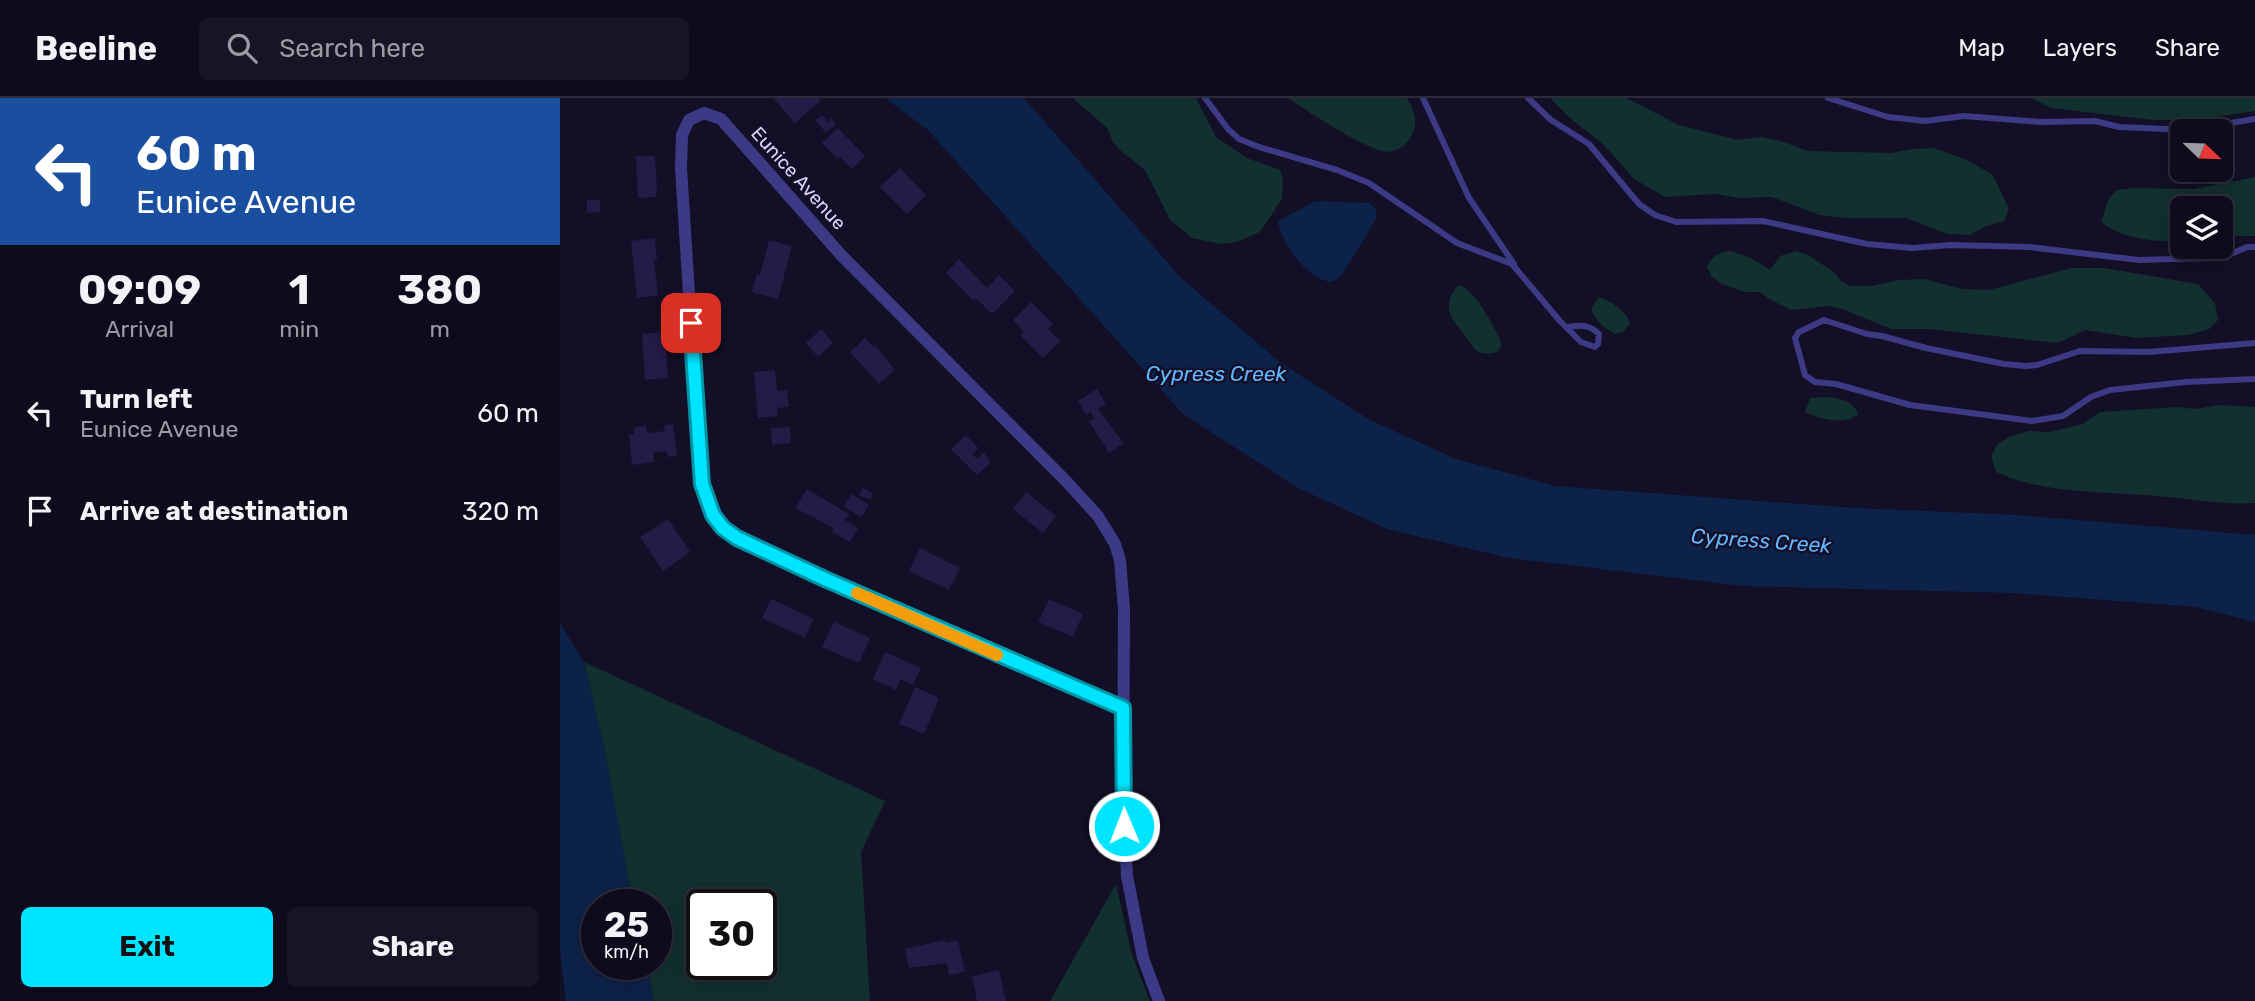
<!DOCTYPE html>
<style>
body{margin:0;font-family:Rubik,sans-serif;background:#171425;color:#f1f3f6;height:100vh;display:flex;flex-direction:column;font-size:26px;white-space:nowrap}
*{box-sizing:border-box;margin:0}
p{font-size:23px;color:#9b9ba3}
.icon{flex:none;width:38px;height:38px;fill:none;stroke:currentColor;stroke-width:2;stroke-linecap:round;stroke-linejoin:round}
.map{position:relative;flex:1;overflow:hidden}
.side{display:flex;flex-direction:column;background:#0e0b1c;width:560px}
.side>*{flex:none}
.guide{background:#1a4fa0;color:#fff;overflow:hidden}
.needle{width:46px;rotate:113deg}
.tools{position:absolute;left:1610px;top:21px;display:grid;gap:14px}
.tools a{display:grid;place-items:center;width:63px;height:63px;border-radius:10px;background:#0e0b1c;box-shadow:0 4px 18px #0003,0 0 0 2px #2e2b3b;font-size:35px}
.speed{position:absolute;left:21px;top:791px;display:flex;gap:14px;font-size:35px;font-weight:700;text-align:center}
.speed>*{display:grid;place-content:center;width:91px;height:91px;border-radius:50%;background:#0e0b1c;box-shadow:0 4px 18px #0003,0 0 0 2px #2e2b3b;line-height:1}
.speed small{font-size:18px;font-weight:400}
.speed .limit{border:4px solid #111;border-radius:10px;background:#fff;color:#111}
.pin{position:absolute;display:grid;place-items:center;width:60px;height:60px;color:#fff;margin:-30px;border-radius:14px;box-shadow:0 4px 10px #0006}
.me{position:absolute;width:77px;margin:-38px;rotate:359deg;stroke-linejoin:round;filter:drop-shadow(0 0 5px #0008)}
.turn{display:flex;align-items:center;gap:24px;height:147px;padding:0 21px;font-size:32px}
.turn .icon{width:91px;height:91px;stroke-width:2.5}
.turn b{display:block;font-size:49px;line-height:60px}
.eta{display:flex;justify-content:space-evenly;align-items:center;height:119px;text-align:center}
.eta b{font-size:42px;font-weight:700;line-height:49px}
.primary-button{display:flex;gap:14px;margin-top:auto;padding:14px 21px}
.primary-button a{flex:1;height:80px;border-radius:10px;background:#00e5ff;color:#111;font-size:28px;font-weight:700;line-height:80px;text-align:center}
.primary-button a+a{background:#171425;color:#f1f3f6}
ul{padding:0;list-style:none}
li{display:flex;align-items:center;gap:21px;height:98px;padding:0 21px}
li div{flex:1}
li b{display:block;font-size:26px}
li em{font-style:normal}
header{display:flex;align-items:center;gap:42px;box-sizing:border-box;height:98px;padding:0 35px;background:#0e0b1c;border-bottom:2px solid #2e2b3b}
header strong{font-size:33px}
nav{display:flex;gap:38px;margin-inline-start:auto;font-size:24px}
.search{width:490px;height:63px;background:#171425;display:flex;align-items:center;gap:18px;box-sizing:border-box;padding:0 24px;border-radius:10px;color:#9b9ba3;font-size:26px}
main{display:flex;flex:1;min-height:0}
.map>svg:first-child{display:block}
</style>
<header>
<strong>Beeline</strong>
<div class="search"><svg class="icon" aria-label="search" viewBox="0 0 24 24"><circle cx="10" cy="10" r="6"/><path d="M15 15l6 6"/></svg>Search here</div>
<nav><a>Map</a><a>Layers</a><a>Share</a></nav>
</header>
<main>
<section class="side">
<div class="guide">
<div class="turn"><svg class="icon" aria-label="left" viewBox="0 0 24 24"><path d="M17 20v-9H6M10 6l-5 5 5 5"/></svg><div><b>60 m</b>Eunice Avenue</div></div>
</div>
<div class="eta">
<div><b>09:09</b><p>Arrival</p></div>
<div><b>1</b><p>min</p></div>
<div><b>380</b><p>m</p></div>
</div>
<ul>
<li><svg class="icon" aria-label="left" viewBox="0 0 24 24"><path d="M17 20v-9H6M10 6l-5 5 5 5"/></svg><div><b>Turn left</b><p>Eunice Avenue</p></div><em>60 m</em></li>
<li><svg class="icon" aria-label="arrive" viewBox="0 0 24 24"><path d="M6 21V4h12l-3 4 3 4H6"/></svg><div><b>Arrive at destination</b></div><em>320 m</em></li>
</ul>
<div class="primary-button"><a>Exit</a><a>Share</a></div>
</section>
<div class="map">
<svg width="1695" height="903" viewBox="0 0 1695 903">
<rect width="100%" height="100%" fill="#130f26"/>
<path fill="#12302f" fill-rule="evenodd" d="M513,0h123l20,39 31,21 33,12 3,10 -1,19 -22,33 -23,10 -16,2 -29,-6 -22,-18 -25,-50 -24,-19 -8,-9 -6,-14z
M728,0h119c8,14 12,25 3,40 -5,9 -16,16 -27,13 -21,-4 -75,-39 -95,-53z
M990,0h76l53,27 58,15 25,-3 22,5 23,9 84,2 22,-4 21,-1 33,12 26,15 16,34 -5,12 -18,5 -16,9 -23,-1 -41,-16h-60l-27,-3 -47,-18 -32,1 -25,-4 -50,3 -31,-18 -30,-34 -34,-27z
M1471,0h224v13l-59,9h-43l-102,-12z
M1695,79v59h-34v-28h-39v32c-27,3 -59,-1 -81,-18l8,-24 8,-8 15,-2 62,1z
M1171,153l22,8 17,11 10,-14 17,-5 13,5 25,17 6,8 10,5h21l26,-6 26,-1 39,10 26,1 83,-22h32l94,16 17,19 3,17 -9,9 -20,6 -53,3 -51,-8 -27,13 -130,-14h-37l-49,-20 -13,-3 -38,4 -22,-11 -9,-7h-15l-23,-8 -10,-7 -5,-10c4,-11 13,-15 24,-16z
M898,187c18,4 34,40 43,56v5l-4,6c-22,5 -22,-3 -34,-19 -14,-17 -21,-27 -5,-48z
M1038,199c12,4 30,14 32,27l-7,8 -8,2c-11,-6 -18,-12 -24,-24z
M1266,299c14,2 27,3 32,17 -12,12 -38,5 -53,-2l5,-14z
M1660,307l35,2v96c-30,2 -58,-3 -87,-6 -53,-6 -124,-2 -172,-25l-5,-16 7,-12 13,-8 18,-5 21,1 33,-8 17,-12 78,-5 17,2z
M24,564l301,139 -24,51 9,149h-216l-8,-37h10v-59h-23l-29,-157zM142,807h59v59h-59z
M556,786l16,71 18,46h-100z"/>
<path fill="#0c2248" d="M325,0h139l157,180 100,85 89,57 86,39 99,27 301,22 162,7 237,20v87l-59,-15 -184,-14 -269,-7 -234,-28 -122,-29 -89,-41 -115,-74 -255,-284z
M755,103l54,2 7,6v10l-34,56 -10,7c-25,-2 -50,-38 -54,-61z
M0,525l24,39 20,86 29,157h-36v59h49l8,37h-88l-6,-50z"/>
<path fill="#241b47" d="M213,0h46l2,2 -26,23z
M262,17l5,7 4,-4 5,6 -10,9 -11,-13z
M278,30l27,28 -13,13 -12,-12 -2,2 -16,-16z
M76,58h19l2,32 -1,9 -18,1z
M340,70l26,27 -19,19 -27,-27z
M27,102h13v12l-13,1z
M95,140l2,21 -3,1 4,35 -21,3 -6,-57z
M209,142l23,6 -14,53 -26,-7 5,-18 3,1z
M399,161l28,29 12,-13 16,16 -23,23 -16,-16 -2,3 -28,-28z
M471,204l22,22 -5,5 12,12 -17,17 -23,-23 4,-3 -11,-12z
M261,231l12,14 -15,14 -12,-14z
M105,234l3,46 -23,2 -3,-46z
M305,240l8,9 2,-2 20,25 -16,14 -29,-32z
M215,272l2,21 10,-1 2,17 -12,1 1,8 -20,2 -4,-46z
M537,291l9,15 -8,5 26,34 -15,10 -20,-32 5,-3 -3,-6 -5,3 -8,-14z
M113,326l4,32 -9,1 -1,-6 -14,2 1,9 -22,3 -3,-30 5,-1v-7l12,-1 1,7 18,-2 -1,-6z
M230,329l1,16 -19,2 -1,-17z
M406,337l12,13 -6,6 5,5 7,-6 7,9 -14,13 -26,-26z
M303,390l10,6 -3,6 -11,-5z
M247,391l42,25 -4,6 13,8 -8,14 -18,-10 2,-4 -39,-20z
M466,394l30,24 -13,17 -30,-24z
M291,396l18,11 -8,12 -17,-10z
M108,421l22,33 -27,19 -23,-34z
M360,450l40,20 -11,22 -40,-19z
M211,501l43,20 -9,19 -43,-20z
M489,501l34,15 -10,23 -35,-15z
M274,524l36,16 -11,25 -37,-16z
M325,554l36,16 -8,17 -13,-6 -4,11 -23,-11z
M355,589l24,11 -15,36 -25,-10z
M385,842l1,3 12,-3 7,32 -16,3 -2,-12 -38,5 -4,-19z
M439,872l7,31h-29l-5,-25z"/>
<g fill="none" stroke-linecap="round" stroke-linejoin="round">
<path stroke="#3d3a85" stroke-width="6" d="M645,0l23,31 11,10 20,8 78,23 32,13 88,60 55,21 47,56 22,22 14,5 3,-3 1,-10c-10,-10 -19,-9 -31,-7
M863,0l46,100 45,66
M968,0l23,22 38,24 50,60 16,11 21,7 87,-1 104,23 45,4 39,-3 78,2 110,13 71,-2 21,-4 16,-7h8
M1268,0l60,19 37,4 39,-5 77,6 54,-1 24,6 70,3 66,-11
M1695,245l-106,9 -69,-1 -43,14 -11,1 -22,-2 -78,-16 -44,-12 -15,-2 -43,-14 -25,12 -4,6 10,37 10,7 21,2 74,21 122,16 31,-5 28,-19 19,-7 76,-8 69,-3"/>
<path stroke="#3d3a85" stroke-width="12" d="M563,610l-100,-41 -256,-114c-45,-22 -61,-35 -67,-86l-19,-299 1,-33 7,-15 15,-7 17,6 121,137 223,224 33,36 17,28 5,16 4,49 -1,200 4,67 16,82 16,43"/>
</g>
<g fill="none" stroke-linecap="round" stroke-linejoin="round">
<g stroke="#0095a6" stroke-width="18">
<path id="route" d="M131,225l11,161 11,31 10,13 14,10 90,42 296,128 1,118"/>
</g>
<use href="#route" stroke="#00e5ff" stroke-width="12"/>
<path stroke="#f59e0b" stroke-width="12" d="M297,495l140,62"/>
</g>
<g text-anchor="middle" stroke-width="5" stroke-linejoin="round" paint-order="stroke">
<g font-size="19" fill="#d9d4ff" stroke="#130f26">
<text transform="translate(239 80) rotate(48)" y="7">Eunice Avenue</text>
</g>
<g font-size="21" font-style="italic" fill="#62b6ff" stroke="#130f26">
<text x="656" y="283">Cypress Creek</text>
<text transform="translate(1201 443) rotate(4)" y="7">Cypress Creek</text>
</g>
</g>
</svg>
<div class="tools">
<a><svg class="needle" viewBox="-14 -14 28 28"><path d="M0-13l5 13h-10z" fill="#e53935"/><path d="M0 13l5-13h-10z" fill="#9b9ba3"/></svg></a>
<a><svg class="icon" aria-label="layers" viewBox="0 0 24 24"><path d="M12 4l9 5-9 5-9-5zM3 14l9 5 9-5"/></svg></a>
</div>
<div class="speed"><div>25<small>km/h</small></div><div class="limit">30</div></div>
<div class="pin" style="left:131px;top:225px;background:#d93025"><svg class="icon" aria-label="arrive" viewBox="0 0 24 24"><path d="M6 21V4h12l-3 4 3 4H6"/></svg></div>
<svg class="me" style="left:564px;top:728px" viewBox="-20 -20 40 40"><circle r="17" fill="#00e5ff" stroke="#fff" stroke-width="3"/><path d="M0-11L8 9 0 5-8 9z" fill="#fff"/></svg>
</div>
</main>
